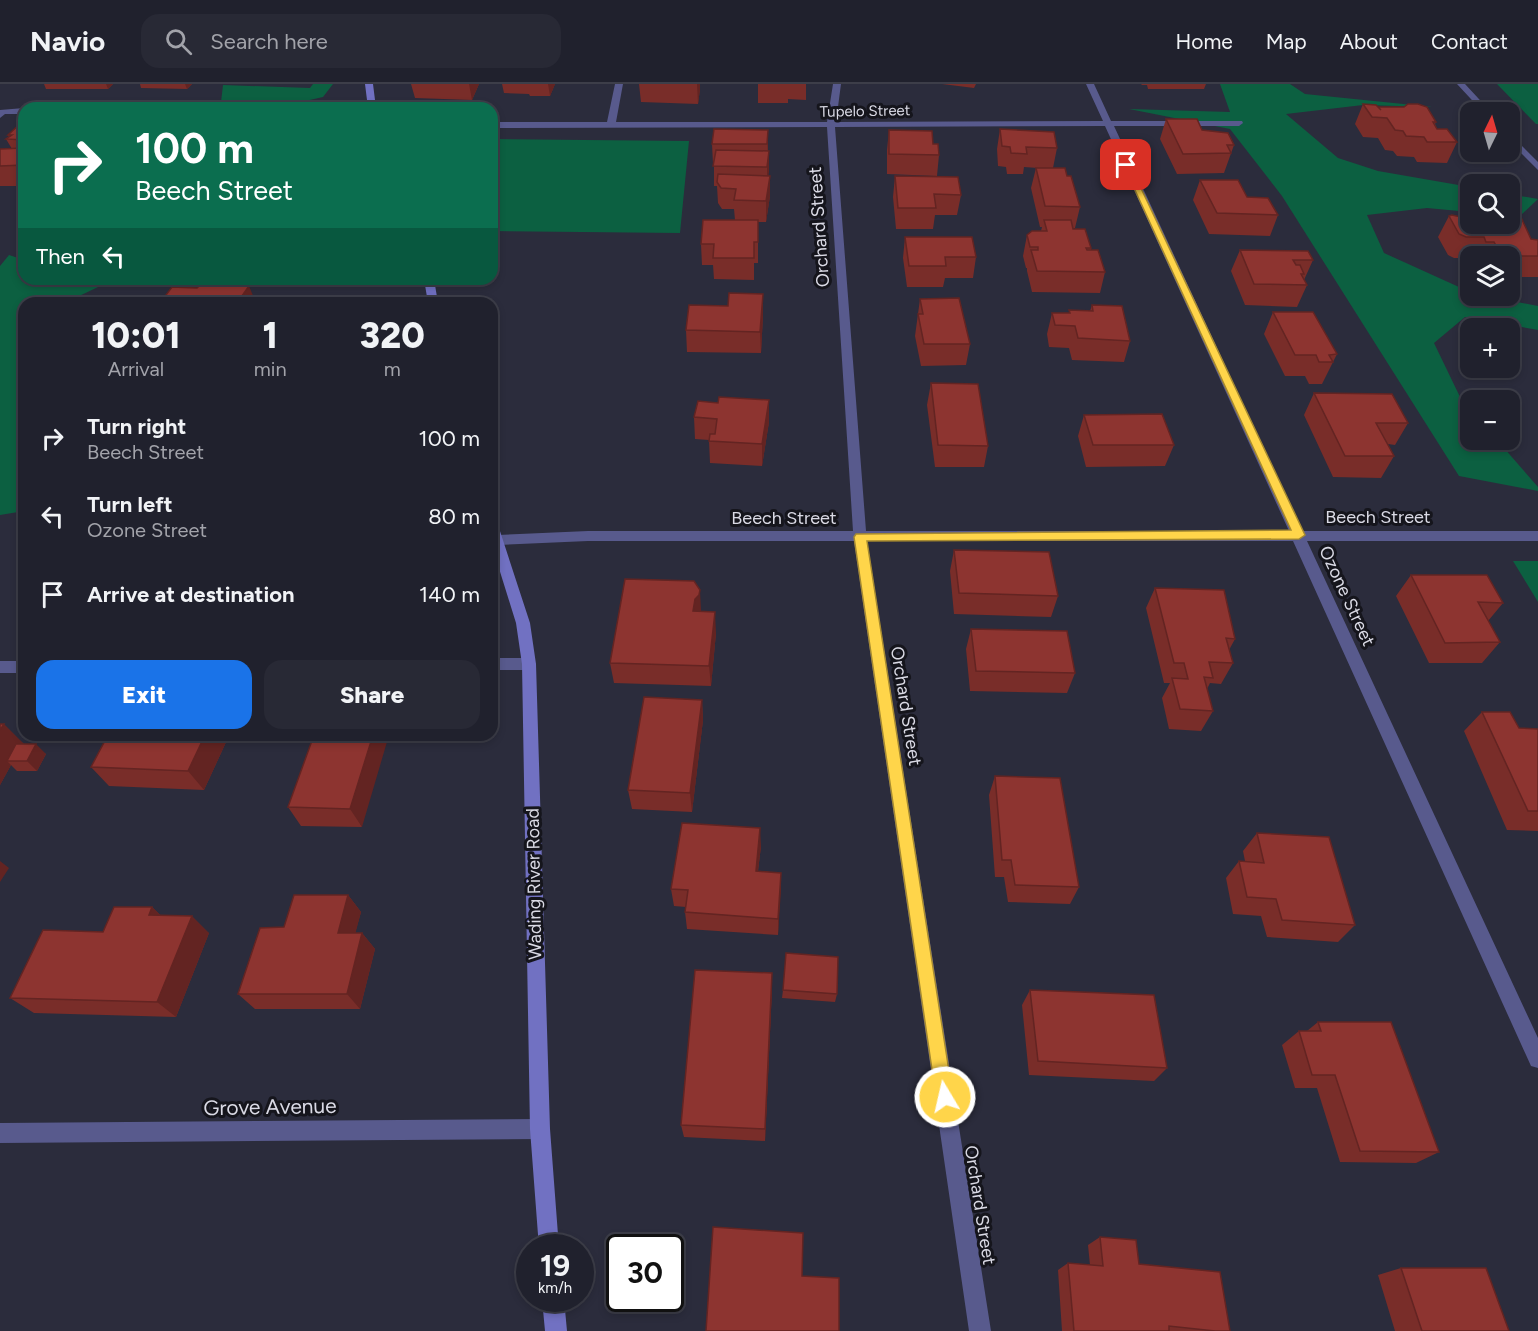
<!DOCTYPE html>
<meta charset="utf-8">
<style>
body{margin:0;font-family:Figtree,sans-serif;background:#282935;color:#f1f3f6;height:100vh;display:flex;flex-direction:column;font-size:22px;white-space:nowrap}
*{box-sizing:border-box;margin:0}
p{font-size:20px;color:#a2a3aa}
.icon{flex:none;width:33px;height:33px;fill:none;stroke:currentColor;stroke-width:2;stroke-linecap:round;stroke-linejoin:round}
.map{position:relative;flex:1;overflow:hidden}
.sheet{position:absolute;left:18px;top:213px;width:480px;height:444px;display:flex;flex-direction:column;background:#20212d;border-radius:18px;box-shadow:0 3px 9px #0003,0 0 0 2px #3d3e49}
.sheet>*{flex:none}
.hud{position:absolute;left:18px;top:18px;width:480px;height:183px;border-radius:18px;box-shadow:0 3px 9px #0003,0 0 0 2px #3d3e49;background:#0b6e4f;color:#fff;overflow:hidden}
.needle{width:39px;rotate:5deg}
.tools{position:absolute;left:1460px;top:18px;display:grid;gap:12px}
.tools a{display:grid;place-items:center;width:60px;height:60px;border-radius:12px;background:#20212d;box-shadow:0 3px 9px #0003,0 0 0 2px #3d3e49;font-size:30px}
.speed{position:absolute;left:516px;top:1150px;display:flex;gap:12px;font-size:30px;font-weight:700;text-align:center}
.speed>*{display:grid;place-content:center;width:78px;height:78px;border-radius:50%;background:#20212d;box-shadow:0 3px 9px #0003,0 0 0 2px #3d3e49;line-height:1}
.speed small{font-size:15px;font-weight:400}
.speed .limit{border:3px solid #111;border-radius:9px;background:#fff;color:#111}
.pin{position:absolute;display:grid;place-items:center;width:51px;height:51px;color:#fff;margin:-26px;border-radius:12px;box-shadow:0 3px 9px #0006}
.me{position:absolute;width:66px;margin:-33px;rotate:351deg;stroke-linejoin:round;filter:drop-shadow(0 0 4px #0008)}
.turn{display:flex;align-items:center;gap:21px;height:126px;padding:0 18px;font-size:27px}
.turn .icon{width:78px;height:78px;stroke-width:2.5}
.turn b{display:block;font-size:42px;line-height:51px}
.then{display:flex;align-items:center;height:57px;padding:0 18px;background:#0003;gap:12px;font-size:22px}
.eta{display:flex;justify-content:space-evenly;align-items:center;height:102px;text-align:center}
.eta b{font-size:36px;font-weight:800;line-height:42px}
.cta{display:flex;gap:12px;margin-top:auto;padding:12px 18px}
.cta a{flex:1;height:69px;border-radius:18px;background:#1a73e8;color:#fff;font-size:24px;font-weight:800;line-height:69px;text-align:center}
.cta a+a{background:#282935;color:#f1f3f6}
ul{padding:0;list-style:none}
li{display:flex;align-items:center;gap:18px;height:78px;padding:0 18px}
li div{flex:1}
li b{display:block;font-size:22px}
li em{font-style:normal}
header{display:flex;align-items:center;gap:36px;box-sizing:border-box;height:84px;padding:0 30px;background:#20212d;border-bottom:2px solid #3d3e49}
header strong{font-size:28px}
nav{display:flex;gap:33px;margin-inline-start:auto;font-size:21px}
.search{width:420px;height:54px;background:#282935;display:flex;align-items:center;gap:15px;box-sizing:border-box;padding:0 21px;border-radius:18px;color:#a2a3aa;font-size:22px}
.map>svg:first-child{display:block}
</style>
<header>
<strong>Navio</strong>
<div class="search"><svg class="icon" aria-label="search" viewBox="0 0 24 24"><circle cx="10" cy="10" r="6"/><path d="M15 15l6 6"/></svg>Search here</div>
<nav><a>Home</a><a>Map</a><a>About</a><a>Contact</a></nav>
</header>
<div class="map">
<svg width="1538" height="1247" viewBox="0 0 1538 1247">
<rect width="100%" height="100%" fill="#2b2c3c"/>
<path fill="#0c6041" d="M313,0h20l-10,13 -31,7 -71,-2 2,-17 87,3z
M1220,0h70l15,10 128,13 -70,-2 -77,9 52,44 40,13 92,16v25l-43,-4 -60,7 17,38 86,39v4h17l51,10v24l-73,-13 -31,26 27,56 9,10v31h27l41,47v4l-79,-15 -177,-280 -52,-67 -101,-20 101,3z
M1497,0h41v40h-2z
M492,55l197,2 -9,92 -188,-2z
M1509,110l29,5 -19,18 -10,-1z
M9,171l15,5v19h91l-38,18 -4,6h-49v208l-24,4v-249z
M1513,477h25v41z"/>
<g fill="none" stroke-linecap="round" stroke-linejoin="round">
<path fill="#585a8d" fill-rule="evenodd" d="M615,0h8l-7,38h211l6,-38h8l-5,38 267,-1 -17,-37h8l17,37h131l1,2 -4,3h-125l188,405h236v10h-231l231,497v30l-7,-2 -238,-525h-426l124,790h-22l-115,-790h-266l-91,4 -5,-2v-6l5,-2 91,-4h265l-26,-404 -335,1v-6h115zM1105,42l184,405h-423l-31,-404z
M1457,0h8l26,28h-8z
M24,24v6h-19l-5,4v-8z
M1509,49l29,29v8l-29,-29z
M492,574h37l7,6 -7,6h-37z
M0,577h24v12h-24z
M540,1035l7,3 3,7 -3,7 -7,3 -540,4v-20z"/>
<path fill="#7171c2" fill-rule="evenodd" d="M365,0h8l3,24h-8z
M424,195h10l4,24h-10z
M492,437l6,4 32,98 6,41 14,465 9,119h-20l-9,-119 -8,-465 -6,-41 -24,-77z
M542,1215h22l3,32h-22z"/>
</g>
<path fill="#792d29" d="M44,0h69l-5,5h-62z
M140,0h52l-5,5 -46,-1z
M411,0h68l-7,16 -57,-2z
M502,0h53l-5,12h-20l-1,-2 -25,-1z
M639,0h61v5l-2,15 -57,-2z
M758,0h48v16l-18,-1v4h-30z
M942,0h34l-2,4z
M1141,0h65l-2,5h-56l-1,-4h-5z
M1363,20l73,18 -1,2 2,5 20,13 -10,21 -30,-1 -3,-5 -17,-1 -4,-5 -8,-1 -7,-12 -15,-1 -8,-13z
M1166,35l36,11 32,15 -10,28 -47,1 -17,-35z
M24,36v66h-24v-37h12l-6,-10 3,-2 -1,-2z
M1000,45l57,19 -4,20 14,8 13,31 -5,21h-2l18,20v2l14,22 -5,21 -68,-1 -5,-21v-3h-1l-3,-12 4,-21 14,-4 1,-4h-2l-9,-39 5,-20h2l-14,-1 -1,7h-16l-1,-7 -8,-1 -1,-17z
M768,46v46l2,20 -4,26h-8v41h-4v17l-40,-1 -1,-14h-11l-1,-21 34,-24 -1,-11h-12l-4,-6 -1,-17h-3v-22h-1l-1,-20z
M889,46l44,14 6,11 -2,21 -50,-2v-24z
M895,92l66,19 -4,20h-22l-2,14h-37l-3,-32z
M1200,96l47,17 31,18 -8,21 -61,-2 -16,-34z
M1465,129l66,26 7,1v37h-29v-21h-39v2h-16l-6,-3 -10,-18 11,-21 14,1z
M905,153l71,20 -3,21h-28l-2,9h-36l-4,-29z
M1240,166l73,10 -9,20 3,5 -10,22 -52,-2 -14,-34z
M763,210v21l-2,38 -74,-1 -1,-22 42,-24z
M920,215l50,45 -4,21 -45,1 -6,-30z
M1092,221l38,36 -6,21 -52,-2 -3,-12 -20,-1 -2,-13 5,-21h17v-3l21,1z
M1273,228l64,42 -15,30h-13l-4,-8h-20l-21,-42z
M931,299l57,63 -4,21h-49l-8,-62z
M1314,309l94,30 -13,22 -7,-1 6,12 -13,22 -48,-1 -29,-62z
M1084,331l90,30 -9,21 -79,1 -8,-31z
M694,333l75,5 -7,44 -52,-3 -1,-23 -14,-1z
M954,466l104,46 -7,21 -97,-3 -4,-43z
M1411,491l92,28 -15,18 12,21 -18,21h-53l-33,-67z
M1155,504l80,51 -6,11 4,13 -12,21 -11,-1 -3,6 6,22 -12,20 -32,-2 -7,-31 8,-15h-6l-18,-75z
M701,528l15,21 -5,53 -97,-3 -4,-20z
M971,545l104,44 -8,20 -97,-2 -4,-42z
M702,616l1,20 -11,92 -60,-3 -4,-19z
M1482,628l37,16 19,1v102l-31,-1 -43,-99z
M0,640l24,20 22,10 -9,17h-20l-6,-6 -11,20z
M108,651h115l4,5 -23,50 -95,-4 -18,-19z
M314,651l48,92 -61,-1 -13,-19z
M995,692l84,111 -9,17 -62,-2 -4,-25h-9l-6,-82z
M1257,749l98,92 -17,17 -71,-5 -6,-21 -28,-2 -7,-36 13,-17h6l-2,-10z
M761,762l-3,25 23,2 -3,62 -91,-6 -2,-17 1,-5 -12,-1 -3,-17z
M348,811l13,17 -6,21h7l13,16 -15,60h-105l-17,-15 46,-67z
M152,823l8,8 49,18 -33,84 -142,-4 -24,-15 93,-66z
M772,904l-7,153 -81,-4 -3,-12z
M783,906l54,4 -2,8 -53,-4z
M1030,906l137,78 -13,13 -125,-6 -7,-70z
M1318,938l121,130 -23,11 -76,-1 -23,-74h-22l-13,-43 17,-14h8z
M1100,1153l39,27 91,67h-168l-4,-61 10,-7 22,2 -2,-20z
M1401,1184l108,63h-114l-17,-56z"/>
<path fill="#632422" d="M106,0h7l-5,5z
M185,0h7l-5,5z
M469,0h10l-7,16z
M548,0h7l-5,12z
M697,0h3v5l-2,15z
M768,46l-1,32 2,-11v21l-2,15v-43z
M770,92v20l-4,26v-21z
M249,202l7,17h-19z
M763,210v21l-2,38 -1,-21z
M769,316v22l-7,44v-22z
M700,506l1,21v5l-8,-5 2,-12z
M715,528l1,21 -5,53 -2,-20z
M702,616l1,20 -11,92 -2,-19z
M4,640l20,20 -17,17 4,4 -11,20v-55z
M205,651h18l4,5 -23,50 -16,-19z
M373,651h16l-27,92 -12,-18z
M36,660l10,10 -9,17 -10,-10z
M760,744l1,18 -5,42v-17z
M0,777l9,7 -9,14z
M781,789v17l-3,45v-16z
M348,811l13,17 -10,38 -13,-17z
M152,823l18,17 -21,-9z
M192,832l17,17 -33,84 -19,-15z
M362,849l13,16 -15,60 -13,-15z
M772,889v15l-7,153v-12z"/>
<path fill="#8d3430" stroke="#632422" stroke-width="1.5" d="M1363,20l13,1 5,5 -3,-3h26l4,-3h10l9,3 9,15h-3l4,7h10l10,13h-30l-3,-5 -18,-1 -3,-5 -8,-1 -8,-12 -15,-1z
M1166,35h31l5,11 26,3 6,12h-7l4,8 -48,1z
M24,36v20l-18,-1 6,-4h-4z
M714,45l54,1 -1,14h-55z
M1000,45l54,3 3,16 -31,-1 1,7 -16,-1 -1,-6 -8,-1z
M889,46l43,1 1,13h5l1,11 -50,-1z
M24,64v17l-24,1v-17z
M716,66l53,1 -2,16 -54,-1z
M1036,84h29l2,8h4l9,31 -35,-1z
M718,90l52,2 -4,25 -32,-1 2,-11 -15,-1 -4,-6z
M895,92l63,1 3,18 -27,-1 2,14h-38z
M1200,96h38l9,17 21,1 10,17 -61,-2z
M1509,127l10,2 12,26 7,1v16h-17l-4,-6 -19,-1 -4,-7h-8l-2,-5h-18l-7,-3 -10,-18 3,-1 18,4v5h39z
M1465,129h5v6z
M703,136h55v22h-4v16h-41l1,-14h-13z
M1044,136h27l2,9h12l6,19h-5l1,2h11l7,22 -68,-1 -6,-21h7v-3h-8l-3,-12 5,-4h15z
M905,153h67l4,20h-31l1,9h-37z
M1240,166l68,1 5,9h-20l3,5h4l4,9h-3l6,11 -53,-1z
M201,200l48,2 -12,17h-77l12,-16 25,1z
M729,209l34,1 -3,38 -74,-2 3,-25 39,1z
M959,214l11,46h-46l-6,-30h5l-3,-15z
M1092,221l30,1 8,35 -52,-3 -3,-12 -20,-1 -3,-12h18l-1,-3 24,1z
M1273,228h40l24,42 -8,1 4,7h-14l-3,-7h-21z
M931,299l47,1 10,62 -50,-1z
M1314,309l78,1 16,29h-32l18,33h-49z
M719,313l50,3 -7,44 -53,-3 1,-7h5l2,-15 -23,-2 4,-16 20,2z
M1162,330l12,31h-81l-9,-30z
M954,466l95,2 9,44 -99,-3z
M1411,491h76l16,28 -25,-1 22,40 -55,1z
M625,495l69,2 6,9 -1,5 -4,4 -2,12 22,1 -6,54 -99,-3z
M1155,504l69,2 11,49 -9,-1 7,25 -24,-1 4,16 -9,-1 9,34 -33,-2 -8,-31 16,1 -4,-16h-10z
M971,545l96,2 8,42 -99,-2z
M644,613l58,3 -12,93 -62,-3z
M1482,628h28l9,16 19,1v82h-10z
M0,640h4l-4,6z
M108,651h97l-17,36 -97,-4z
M314,651h59l-23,74 -62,-2z
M16,660h20l-9,17h-20z
M995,692l65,2 19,109 -64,-2 -4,-25h-9z
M682,739l78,5 -4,43 25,2 -3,46 -93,-7 3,-22 -17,-1z
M1257,749l72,4 26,88 -73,-5 -6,-21 -29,-2 -8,-36 25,2z
M294,811h54l-10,38h24l-15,61h-109l22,-66 24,-1z
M114,823h38l-3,8 43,1 -35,86 -147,-4 33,-68 60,2z
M786,869l52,4 -1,37 -54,-4z
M695,886l77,3 -7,156 -84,-4z
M1030,906l124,5 13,73 -129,-7z
M1318,938h73l48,130 -79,-1 -25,-76h-23l-13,-44h22z
M713,1143l90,6 -1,43 37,2v53h-133z
M1100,1153l36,3 3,24 81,8 10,59h-15l-46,-5v5h-95l-6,-68 35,3z
M1401,1184h85l23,63h-87z"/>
<path fill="#ffd54a" stroke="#a68a30" stroke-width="1.5" d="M1123,80l7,1 175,370 -6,4 -432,2 86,556 -2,7 -6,2 -7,-2 -2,-7 -82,-560 2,-3 435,-4z"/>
<g text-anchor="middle" stroke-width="6" stroke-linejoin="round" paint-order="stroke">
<g font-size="15" fill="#dadae5" stroke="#15151c">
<text transform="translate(865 27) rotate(-1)" y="5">Tupelo Street</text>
</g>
<g font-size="18" fill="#dadae5" stroke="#15151c">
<text transform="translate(819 143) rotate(-94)" y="6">Orchard Street</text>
<text x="1378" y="439">Beech Street</text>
<text x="784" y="440">Beech Street</text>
<text transform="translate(1347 512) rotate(65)" y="6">Ozone Street</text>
<text transform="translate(906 622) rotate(81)" y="6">Orchard Street</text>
<text transform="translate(534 800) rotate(-91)" y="6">Wading River Road</text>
<text transform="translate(980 1121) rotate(81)" y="6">Orchard Street</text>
</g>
<g font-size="21" fill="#dadae5" stroke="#15151c">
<text transform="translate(270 1023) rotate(-1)" y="7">Grove Avenue</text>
</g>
</g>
</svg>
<div class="tools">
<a><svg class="needle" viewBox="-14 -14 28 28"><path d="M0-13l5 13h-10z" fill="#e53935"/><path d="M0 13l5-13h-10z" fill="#a2a3aa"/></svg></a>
<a><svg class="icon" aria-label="search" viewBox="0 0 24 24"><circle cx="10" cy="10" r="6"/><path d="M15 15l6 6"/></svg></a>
<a><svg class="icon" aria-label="layers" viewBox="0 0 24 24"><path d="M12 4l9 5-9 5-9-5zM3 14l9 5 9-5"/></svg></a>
<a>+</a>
<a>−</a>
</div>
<div class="speed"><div>19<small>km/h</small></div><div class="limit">30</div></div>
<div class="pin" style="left:1126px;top:81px;background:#d93025"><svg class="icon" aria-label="arrive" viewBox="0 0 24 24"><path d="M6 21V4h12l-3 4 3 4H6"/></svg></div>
<svg class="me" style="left:945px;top:1013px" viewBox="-20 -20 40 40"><circle r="17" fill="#ffd54a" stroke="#fff" stroke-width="3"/><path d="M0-11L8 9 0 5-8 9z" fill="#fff"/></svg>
<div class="hud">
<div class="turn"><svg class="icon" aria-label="right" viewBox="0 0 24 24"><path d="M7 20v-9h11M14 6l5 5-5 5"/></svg><div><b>100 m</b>Beech Street</div></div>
<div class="then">Then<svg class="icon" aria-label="left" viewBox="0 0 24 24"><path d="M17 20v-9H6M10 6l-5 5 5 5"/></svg></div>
</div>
<section class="sheet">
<div class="eta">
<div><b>10:01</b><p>Arrival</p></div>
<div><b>1</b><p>min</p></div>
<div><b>320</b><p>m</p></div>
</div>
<ul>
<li><svg class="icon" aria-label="right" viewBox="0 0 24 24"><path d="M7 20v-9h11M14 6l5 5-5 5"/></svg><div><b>Turn right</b><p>Beech Street</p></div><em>100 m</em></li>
<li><svg class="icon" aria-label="left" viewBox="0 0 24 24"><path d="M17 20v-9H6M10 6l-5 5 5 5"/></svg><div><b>Turn left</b><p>Ozone Street</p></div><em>80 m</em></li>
<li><svg class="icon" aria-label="arrive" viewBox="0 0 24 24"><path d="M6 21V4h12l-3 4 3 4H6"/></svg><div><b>Arrive at destination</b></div><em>140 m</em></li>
</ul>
<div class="cta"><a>Exit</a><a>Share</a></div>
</section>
</div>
